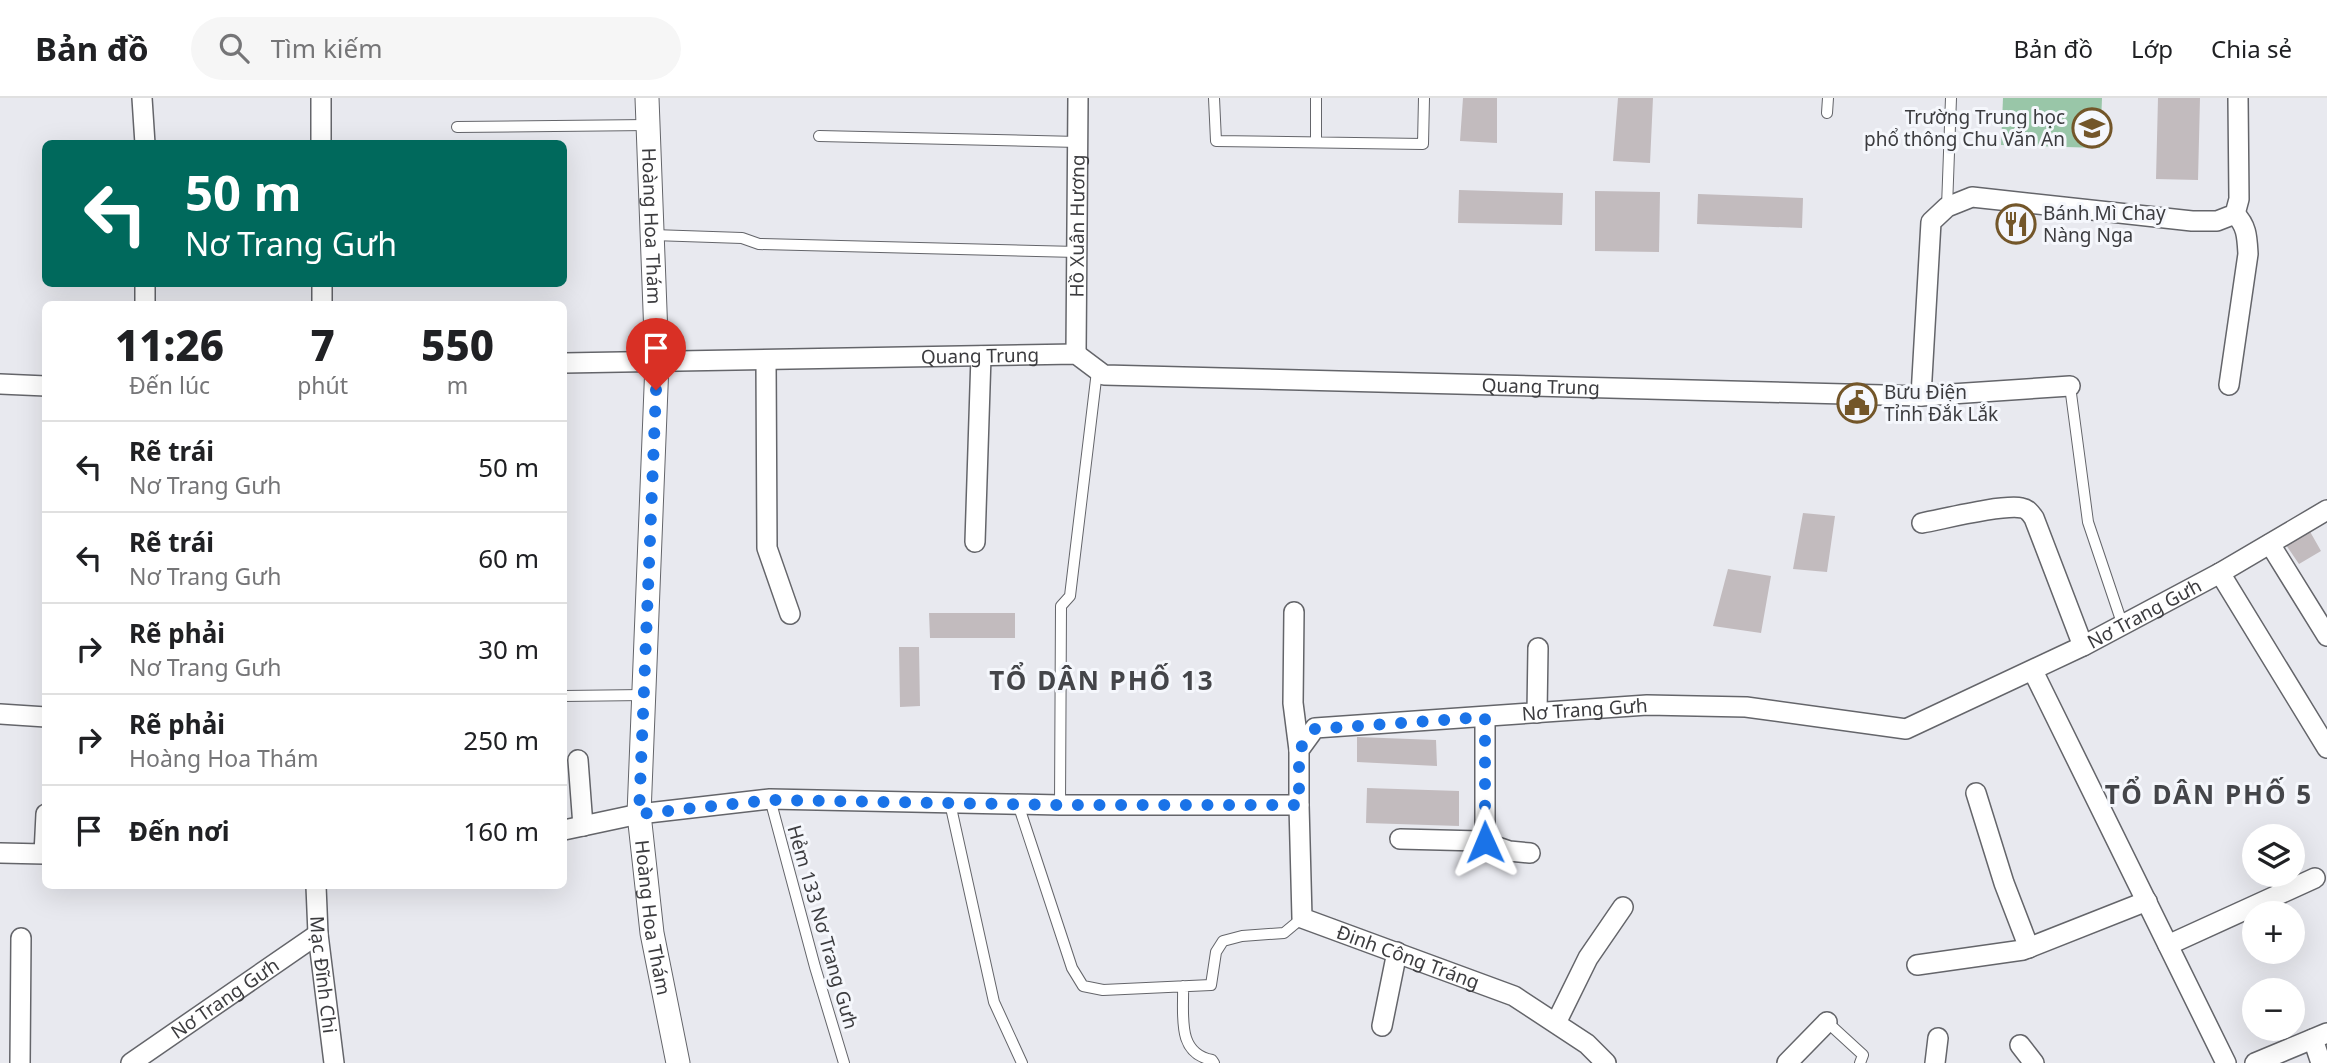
<!DOCTYPE html>
<html lang="vi">
<meta charset="utf-8">
<style>
body{margin:0;font-family:"Noto Sans",sans-serif;background:#f6f6f6;color:#202124;height:100vh;display:flex;flex-direction:column;font-size:26px;white-space:nowrap}
*{box-sizing:border-box;margin:0}
p{font-size:23px;color:#757577}
.icon{flex:none;width:38px;height:38px;fill:none;stroke:currentColor;stroke-width:2;stroke-linecap:round;stroke-linejoin:round}
.map{position:relative;flex:1;overflow:hidden}
.sheet{position:absolute;left:42px;top:203px;width:525px;height:588px;display:flex;flex-direction:column;background:#fff;border-radius:10px;box-shadow:0 7px 28px #0002}
.sheet>*{flex:none}
.banner{position:absolute;left:42px;top:42px;width:525px;height:147px;border-radius:10px;box-shadow:0 7px 28px #0002;background:#00695c;color:#fff;overflow:hidden}
.controls{position:absolute;left:2242px;top:726px;display:grid;gap:14px}
.controls a{display:grid;place-items:center;width:63px;height:63px;border-radius:50%;background:#fff;box-shadow:0 7px 28px #0002;font-size:35px}
.pin{position:absolute;display:grid;place-items:center;width:60px;height:60px;color:#fff;margin:-72px -30px;border-radius:50% 50% 50% 0;rotate:-45deg;box-shadow:0 0 7px #0007}
.pin .icon{rotate:45deg}
.me{position:absolute;width:77px;margin:-38px;rotate:359deg;stroke-linejoin:round;filter:drop-shadow(0 0 5px #0008)}
.turn{display:flex;align-items:center;gap:24px;height:147px;padding:0 28px;font-size:32px}
.turn .icon{width:91px;height:91px;stroke-width:2.5}
.turn b{display:block;font-size:49px;line-height:60px}
.eta{display:flex;justify-content:space-evenly;align-items:center;height:119px;text-align:center}
.eta b{font-size:42px;font-weight:800;line-height:49px}
ul{padding:0;list-style:none}
li{display:flex;align-items:center;gap:21px;height:91px;padding:0 28px;border-top:2px solid #e0e0e0}
li div{flex:1}
li b{display:block;font-size:26px}
li em{font-style:normal}
header{display:flex;align-items:center;gap:42px;box-sizing:border-box;height:98px;padding:0 35px;background:#fff;border-bottom:2px solid #e0e0e0}
header strong{font-size:33px}
nav{display:flex;gap:38px;margin-inline-start:auto;font-size:24px}
.search{width:490px;height:63px;background:#f6f6f6;display:flex;align-items:center;gap:18px;box-sizing:border-box;padding:0 24px;border-radius:38px;color:#757577;font-size:26px}
.map>svg:first-child{display:block}
</style>
<header>
<strong>Bản đồ</strong>
<div class="search"><svg class="icon" aria-label="search" viewBox="0 0 24 24"><circle cx="10" cy="10" r="6"/><path d="M15 15l6 6"/></svg>Tìm kiếm</div>
<nav><a>Bản đồ</a><a>Lớp</a><a>Chia sẻ</a></nav>
</header>
<div class="map">
<svg width="2327" height="965" viewBox="0 0 2327 965">
<rect width="100%" height="100%" fill="#e8e9ef"/>
<path fill="#99c6a8" d="M2003,0h99l-2,50 -99,-3z"/>
<path fill="#c2bbbe" d="M1463,0h34v45l-37,-2z
M1618,0h35l-3,65 -37,-2z
M2158,0h42l-2,82 -42,-1z
M1459,92l104,3 -1,32 -104,-2z
M1595,93l65,1 -1,60 -64,-1z
M1698,96l105,4 -1,30 -105,-4z
M1803,415l32,3 -8,56 -34,-3z
M2308,430l13,23 -22,13 -15,-22z
M1728,471l43,7 -10,57 -48,-7z
M929,515h86v25h-85z
M899,549h20l1,59 -20,1z
M1357,639l79,3 1,26 -80,-4z
M1367,690l92,3v35l-93,-3z"/>
<g fill="none" stroke-linecap="round" stroke-linejoin="round">
<g stroke="#64656a" stroke-width="12">
<path id="service" d="M1214,0l2,43 207,3 1,-46
M1316,0v44
M1827,15l1,-15
M457,29l191,-2
M819,38l259,6
M1947,109l4,-109
M653,137l89,3 17,6 318,8
M2070,288l18,136 35,104
M564,598l79,-1
M770,701l45,168 29,96
M950,705l44,199 28,61
M1018,706l54,164 11,18 20,4 108,-5 5,-33 7,-11 19,-5 42,-3 18,-15
M1060,707l1,-199 9,-10 27,-225
M1183,888c1,29 -7,67 29,74l2,3
M1827,924l36,33 -3,8"/>
</g>
<g stroke="#64656a" stroke-width="22">
<g id="minor">
<path d="M142,0l3,46"/>
<path d="M321,0v46"/>
<path d="M322,186v20"/>
<path d="M145,206v-20"/>
<path id="s1" d="M1076,256l2,-256"/>
<path d="M766,263l1,187 23,66"/>
<path id="s2" d="M564,265l512,-9 28,21 817,21 10,-174 16,-15 25,-10 220,24h25l18,-7 4,-15 -1,-101"/>
<path d="M0,286l46,2"/>
<path d="M2229,287l19,-131c-1,-17 -1,-28 -13,-40"/>
<path d="M1921,298l149,-10"/>
<path d="M1922,425c22,-4 80,-19 100,-15 6,1 9,6 12,10l49,128"/>
<path d="M975,444l6,-186"/>
<path d="M2270,446l57,92"/>
<path d="M2220,475l107,175"/>
<path d="M1294,514l-1,91 6,47"/>
<path d="M2033,573l193,392"/>
<path d="M1537,615l1,-65"/>
<path d="M0,616l46,3"/>
<path d="M1485,619v125"/>
<path d="M578,662l5,66"/>
<path d="M1976,695l28,90 25,65"/>
<path id="s3" d="M1299,707l3,113 212,78 73,48 19,19"/>
<path id="s4" d="M564,732l75,-16 131,-15 290,6h239v-55l16,-22 332,-23 99,2 160,22 177,-83 137,-73 107,-63"/>
<path d="M1400,741l80,2 29,10 21,2"/>
<path d="M0,755l44,1 2,-40"/>
<path id="s5" d="M316,788l2,48 16,129"/>
<path d="M2168,847l147,-67"/>
<path d="M1917,867l106,-15 124,-49"/>
<path d="M1556,925l32,-65 35,-51"/>
<path d="M1382,928l15,-74"/>
<path d="M2313,941l8,24"/>
<path d="M2020,947l14,18"/>
<path d="M20,965l1,-125"/>
<path id="s6" d="M131,965l187,-129"/>
<path d="M1787,965l40,-41"/>
<path d="M1935,965l3,-25"/>
<path d="M2255,965l72,-30"/>
</g>
</g>
<g stroke="#64656a" stroke-width="25">
<g id="tertiary">
<path id="s7" d="M647,0l10,265 -18,451 13,119 26,130"/>
</g>
</g>
<use href="#service" stroke="#fff" stroke-width="10"/>
<use href="#minor" stroke="#fff" stroke-width="19"/>
<use href="#tertiary" stroke="#fff" stroke-width="23"/>
</g>
<g fill="none" stroke-linecap="round" stroke-linejoin="round">
<path stroke="#1a73e8" stroke-width="12" stroke-dasharray="0 21.6" d="M656,292l-17,424 131,-14 290,5h239v-55l16,-21 170,-12v125"/>
</g>
<defs>
<g id="school-ring" transform="scale(2.0125)"><circle r="9.5" fill="#f5f7fc" stroke="#735629" stroke-width="1.5"/><path d="M0-5L7-2L0 1L-7-2ZM-4 1L0 2.5L4 1V4Q0 6-4 4Z" fill="#735629"/></g>
<g id="restaurant-ring" transform="scale(2.0125)"><circle r="9.5" fill="#f5f7fc" stroke="#735629" stroke-width="1.5"/><path d="M-5-6h1v4h1v-4h1v4h1v-4h1v5L-1.5 .5V6h-2V.5L-5-1ZM5-6V6H3V1.5H1.5Q1.5-4 5-6Z" fill="#735629"/></g>
<g id="civic-ring" transform="scale(2.0125)"><circle r="9.5" fill="#f5f7fc" stroke="#735629" stroke-width="1.5"/><path d="M-.6-6.5H3V-4.5H.6V-3L4-1V1h2V6H-6V1h2V-1L-.6-3ZM-1.2 2.5V6h2.4V2.5Z" fill="#735629"/></g>
</defs>
<g fill-rule="evenodd">
<use href="#school-ring" x="2092" y="30"/>
<use href="#restaurant-ring" x="2016" y="126"/>
<use href="#civic-ring" x="1857" y="305"/>
</g>
<g text-anchor="middle" stroke-width="6" stroke-linejoin="round" paint-order="stroke">
<g font-size="19" fill="#3c3c3f" stroke="#f5f7fc" text-anchor="start">
<text x="2065" y="26" text-anchor="end">Trường Trung học<tspan x="2065" dy="22">phổ thông Chu Văn An</tspan></text>
<text x="2043" y="122">Bánh Mì Chay<tspan x="2043" dy="22">Nàng Nga</tspan></text>
<text x="1884" y="301">Bưu Điện<tspan x="1884" dy="22">Tỉnh Đắk Lắk</tspan></text>
</g>
<g font-size="19" fill="#3c3c3f" stroke="#f5f7fc">
<text dy="7" stroke="none"><textPath href="#s7" startOffset="128">Hoàng Hoa Thám</textPath></text>
<text dy="7" stroke="none"><textPath href="#s1" startOffset="128">Hồ Xuân Hương</textPath></text>
<text dy="7" stroke="none"><textPath href="#s2" startOffset="416">Quang Trung</textPath></text>
<text dy="7" stroke="none"><textPath href="#s2" startOffset="984">Quang Trung</textPath></text>
<text dy="7" stroke="none"><textPath href="#s4" startOffset="1678">Nơ Trang Gưh</textPath></text>
<text dy="7" stroke="none"><textPath href="#s4" startOffset="1090">Nơ Trang Gưh</textPath></text>
<text dy="7" stroke="none"><textPath href="#s7" startOffset="821">Hoàng Hoa Thám</textPath></text>
<text transform="translate(823 829) rotate(74)" y="7">Hẻm 133 Nơ Trang Gưh</text>
<text dy="7" stroke="none"><textPath href="#s3" startOffset="226">Đinh Công Tráng</textPath></text>
<text dy="7" stroke="none"><textPath href="#s5" startOffset="89">Mạc Đĩnh Chi</textPath></text>
<text dy="7" stroke="none"><textPath href="#s6" startOffset="114">Nơ Trang Gưh</textPath></text>
</g>
<g font-size="26" font-weight="bold" letter-spacing="2" fill="#444549" stroke="#f5f7fc">
<text x="1102" y="592">TỔ DÂN PHỐ 13</text>
<text x="2209" y="706">TỔ DÂN PHỐ 5</text>
</g>
</g>
</svg>
<div class="controls">
<a><svg class="icon" aria-label="layers" viewBox="0 0 24 24"><path d="M12 4l9 5-9 5-9-5zM3 14l9 5 9-5"/></svg></a>
<a>+</a>
<a>−</a>
</div>
<div class="pin" style="left:656px;top:292px;background:#d93025"><svg class="icon" aria-label="arrive" viewBox="0 0 24 24"><path d="M6 21V4h12l-3 4 3 4H6"/></svg></div>
<svg class="me" style="left:1485px;top:744px" viewBox="-20 -20 40 40"><path d="M0-17L14 15 0 8-14 15z" fill="#1a73e8" stroke="#fff" stroke-width="4"/></svg>
<div class="banner">
<div class="turn"><svg class="icon" aria-label="left" viewBox="0 0 24 24"><path d="M17 20v-9H6M10 6l-5 5 5 5"/></svg><div><b>50 m</b>Nơ Trang Gưh</div></div>
</div>
<section class="sheet">
<div class="eta">
<div><b>11:26</b><p>Đến lúc</p></div>
<div><b>7</b><p>phút</p></div>
<div><b>550</b><p>m</p></div>
</div>
<ul>
<li><svg class="icon" aria-label="left" viewBox="0 0 24 24"><path d="M17 20v-9H6M10 6l-5 5 5 5"/></svg><div><b>Rẽ trái</b><p>Nơ Trang Gưh</p></div><em>50 m</em></li>
<li><svg class="icon" aria-label="left" viewBox="0 0 24 24"><path d="M17 20v-9H6M10 6l-5 5 5 5"/></svg><div><b>Rẽ trái</b><p>Nơ Trang Gưh</p></div><em>60 m</em></li>
<li><svg class="icon" aria-label="right" viewBox="0 0 24 24"><path d="M7 20v-9h11M14 6l5 5-5 5"/></svg><div><b>Rẽ phải</b><p>Nơ Trang Gưh</p></div><em>30 m</em></li>
<li><svg class="icon" aria-label="right" viewBox="0 0 24 24"><path d="M7 20v-9h11M14 6l5 5-5 5"/></svg><div><b>Rẽ phải</b><p>Hoàng Hoa Thám</p></div><em>250 m</em></li>
<li><svg class="icon" aria-label="arrive" viewBox="0 0 24 24"><path d="M6 21V4h12l-3 4 3 4H6"/></svg><div><b>Đến nơi</b></div><em>160 m</em></li>
</ul>
</section>
</div>
